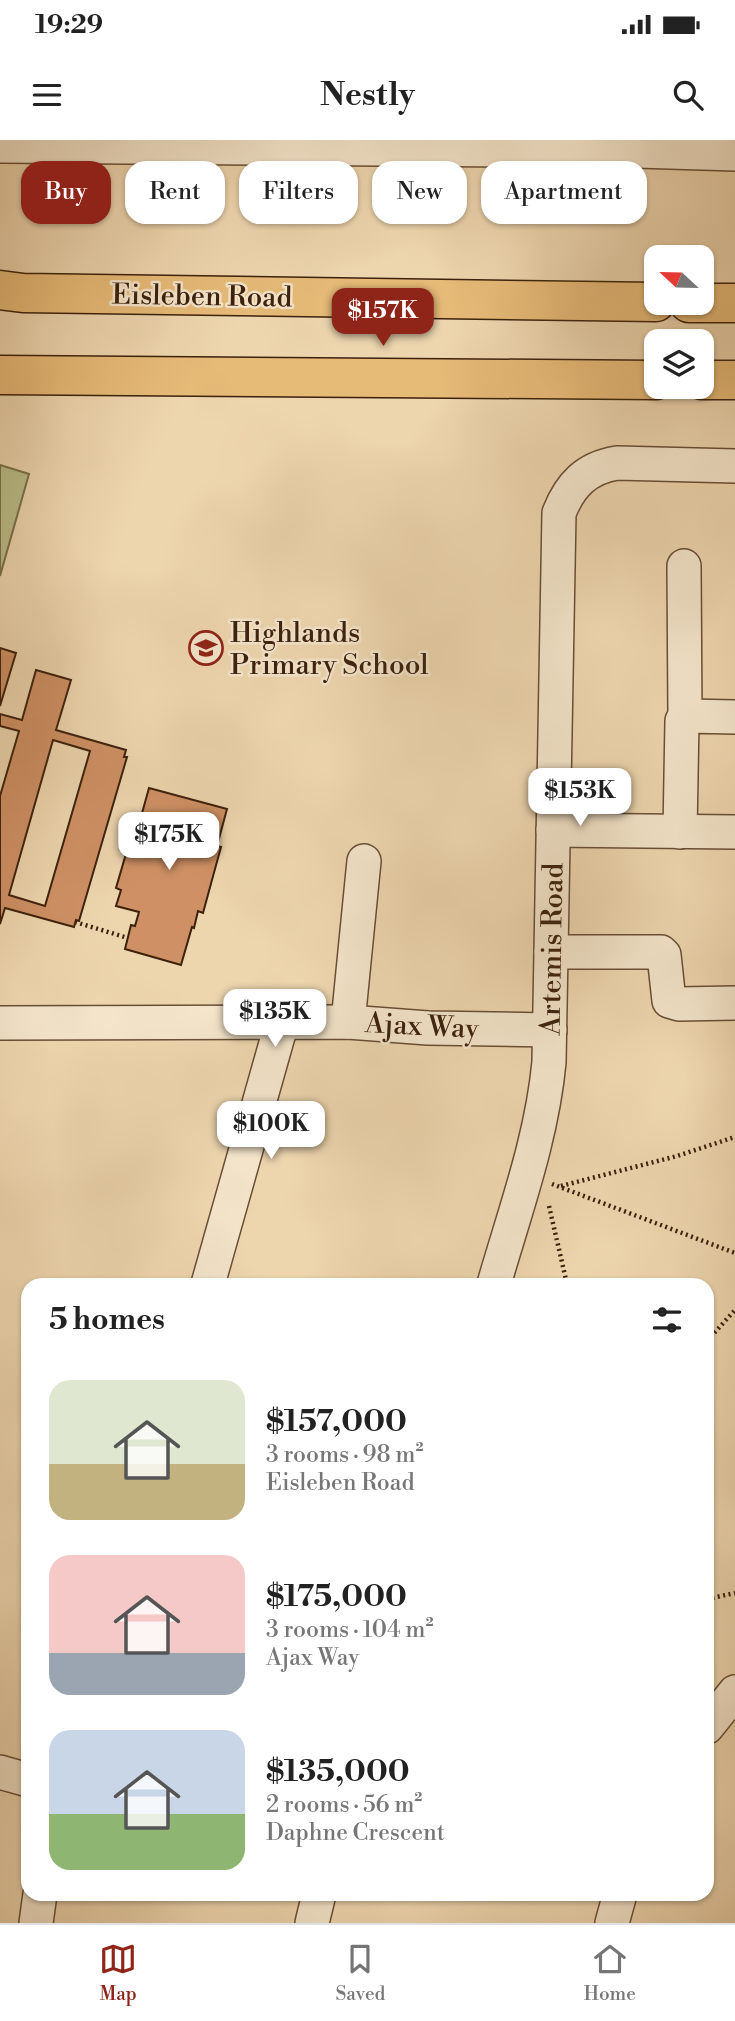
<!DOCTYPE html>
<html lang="en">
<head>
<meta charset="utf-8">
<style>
  :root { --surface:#fff; --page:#f6f6f6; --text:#222; --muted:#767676; --line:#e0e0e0; --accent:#8f2418 }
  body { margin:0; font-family:"Libre Bodoni",serif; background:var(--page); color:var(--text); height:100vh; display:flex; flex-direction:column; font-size:26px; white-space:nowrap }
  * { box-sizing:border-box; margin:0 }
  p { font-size:23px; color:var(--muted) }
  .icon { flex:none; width:38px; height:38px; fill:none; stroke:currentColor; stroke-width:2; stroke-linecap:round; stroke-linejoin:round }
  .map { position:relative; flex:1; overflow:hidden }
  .side { position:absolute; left:21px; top:1138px; width:693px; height:623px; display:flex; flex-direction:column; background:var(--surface); border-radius:21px; box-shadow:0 2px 5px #0004 }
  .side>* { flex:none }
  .top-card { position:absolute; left:21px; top:21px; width:693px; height:63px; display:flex; gap:14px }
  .needle { width:46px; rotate:292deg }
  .tools { position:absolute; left:644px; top:105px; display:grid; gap:14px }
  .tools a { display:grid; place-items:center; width:70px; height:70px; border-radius:14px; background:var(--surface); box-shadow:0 2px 5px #0004; font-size:35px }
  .price { position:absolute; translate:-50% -60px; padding:0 16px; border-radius:14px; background:#fff; color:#222; font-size:23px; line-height:46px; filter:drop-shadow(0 2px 4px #0008) }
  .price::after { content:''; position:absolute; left:50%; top:42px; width:21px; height:16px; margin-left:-10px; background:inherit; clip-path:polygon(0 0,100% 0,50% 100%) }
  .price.selected { background:var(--accent); color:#fff }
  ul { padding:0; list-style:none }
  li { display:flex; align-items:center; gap:21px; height:175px; padding:0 28px }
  li span { display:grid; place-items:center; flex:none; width:196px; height:140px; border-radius:21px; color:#555 }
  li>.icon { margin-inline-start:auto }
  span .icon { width:84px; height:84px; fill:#fffc; stroke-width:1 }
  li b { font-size:30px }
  h2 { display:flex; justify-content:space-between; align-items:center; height:84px; padding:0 28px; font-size:30px }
  .pill { padding:0 24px; border-radius:21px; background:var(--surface); box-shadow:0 2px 5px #0004; font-size:24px; line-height:63px }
  .pill.selected { background:var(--accent); color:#fff }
  .status { display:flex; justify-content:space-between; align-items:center; height:49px; padding:0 35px; background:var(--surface); direction:ltr }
  .status svg { height:19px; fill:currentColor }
  header { display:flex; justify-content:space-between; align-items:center; height:91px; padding:0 28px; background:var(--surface); font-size:32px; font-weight:700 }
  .menu { display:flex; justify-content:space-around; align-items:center; height:98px; border-top:2px solid var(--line); background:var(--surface); font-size:19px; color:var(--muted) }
  .menu a { display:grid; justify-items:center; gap:4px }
  .menu .selected { color:var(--accent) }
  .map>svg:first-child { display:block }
  .green { fill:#b9bd89; stroke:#7a6f4b; stroke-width:2 }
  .building { fill:#ce9064; stroke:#3c210d; stroke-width:2; fill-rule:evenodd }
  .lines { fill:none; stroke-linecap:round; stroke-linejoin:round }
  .minor-casing { stroke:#684e35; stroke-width:36 }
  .major-casing { stroke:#3c210d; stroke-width:41 }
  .path { stroke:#3c210d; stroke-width:4.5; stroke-dasharray:2 3.5; stroke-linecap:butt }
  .minor { stroke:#f3e4ca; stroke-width:33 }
  .major { stroke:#e6ba77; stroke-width:38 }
  .labels { text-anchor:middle; stroke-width:5; stroke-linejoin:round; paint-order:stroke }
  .street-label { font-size:28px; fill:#3c210d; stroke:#f3e4ca }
  .poi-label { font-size:28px; fill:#3c210d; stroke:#f3e4ca; text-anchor:start }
</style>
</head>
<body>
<div class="status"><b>19:29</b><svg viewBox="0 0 49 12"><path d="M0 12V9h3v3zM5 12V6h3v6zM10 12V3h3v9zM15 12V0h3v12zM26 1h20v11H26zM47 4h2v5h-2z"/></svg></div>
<header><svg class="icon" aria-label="menu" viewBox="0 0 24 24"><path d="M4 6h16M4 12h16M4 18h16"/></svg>Nestly<svg class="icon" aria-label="search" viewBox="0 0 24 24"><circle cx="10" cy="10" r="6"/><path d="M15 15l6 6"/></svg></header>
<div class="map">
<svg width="735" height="1783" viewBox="0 0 735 1783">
  <rect width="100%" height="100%" fill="#edd5ae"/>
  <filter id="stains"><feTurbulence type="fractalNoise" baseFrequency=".00286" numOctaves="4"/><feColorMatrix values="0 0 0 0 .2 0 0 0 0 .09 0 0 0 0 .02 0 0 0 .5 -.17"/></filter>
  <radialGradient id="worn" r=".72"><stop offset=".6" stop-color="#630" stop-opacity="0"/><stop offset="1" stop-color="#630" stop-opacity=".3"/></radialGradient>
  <polygon class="green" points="0,325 29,334 0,436"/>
  <g class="building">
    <polygon points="0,508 16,513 0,566"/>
    <path d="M36 530 71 540 56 590 126 610 124 617H127L79 781 76 780 74 787 5 768 0 784V656L19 591 0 586V574L22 580ZM53 600 90 611 45 766 9 755Z"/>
    <polygon points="149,648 227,669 217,706 221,707 203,773 198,771 194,788 192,787 181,825 125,809 131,785 135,786 139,772 116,766 121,750 116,748 135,683 139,684"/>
  </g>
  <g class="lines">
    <g class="minor-casing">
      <g id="minor">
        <polyline points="0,6 637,11 735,14"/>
        <polyline points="684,426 685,578"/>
        <polyline points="553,690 735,692"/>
        <polyline points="680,692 682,581 687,576 735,577"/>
        <polyline points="551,812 661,812 664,815 669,861 679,864 735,863"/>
        <polyline points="348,882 364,721"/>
        <polyline points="0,883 348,882 428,888 550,890"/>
        <polyline points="208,1144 282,882"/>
        <path d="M494 1144C515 1071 542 998 549 922L559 373C570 345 586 328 617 323L735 326"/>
        <polyline points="707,1587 735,1552"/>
        <polyline points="0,1632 28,1640"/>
        <polyline points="36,1783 40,1754"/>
        <polyline points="312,1783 319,1754"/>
        <polyline points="612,1783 620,1754"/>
      </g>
    </g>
    <g class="major-casing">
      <g id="major">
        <polyline points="0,150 23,153 656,162"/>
        <polyline points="689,163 735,163"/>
        <polyline points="0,235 656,240"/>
        <polyline points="702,240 735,240"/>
      </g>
    </g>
    <g class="path">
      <polyline points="75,782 128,798"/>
      <polyline points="552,1044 735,1113"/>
      <polyline points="561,1046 677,1016 735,997"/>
      <polyline points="549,1066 567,1144"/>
      <polyline points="707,1201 735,1170"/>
      <polyline points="707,1459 735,1453"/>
    </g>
    <use href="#minor" class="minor"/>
    <use href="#major" class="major"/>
  </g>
  <defs>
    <g id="school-ring" transform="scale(1.75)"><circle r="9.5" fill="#f3e4ca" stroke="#8f2418" stroke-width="1.5"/><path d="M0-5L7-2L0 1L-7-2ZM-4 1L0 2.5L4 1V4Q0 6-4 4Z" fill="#8f2418"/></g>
  </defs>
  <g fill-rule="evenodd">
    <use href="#school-ring" x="206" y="508"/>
  </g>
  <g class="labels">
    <g class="street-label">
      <text transform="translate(202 155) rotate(1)" y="10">Eisleben Road</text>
      <text transform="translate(551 809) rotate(-89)" y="10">Artemis Road</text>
      <text transform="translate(422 885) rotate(3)" y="10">Ajax Way</text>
    </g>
    <g class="poi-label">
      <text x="230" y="502">Highlands<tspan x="230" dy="32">Primary School</tspan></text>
    </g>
  </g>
  <rect width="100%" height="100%" filter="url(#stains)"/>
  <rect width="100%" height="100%" fill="url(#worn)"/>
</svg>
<div class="tools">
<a><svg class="needle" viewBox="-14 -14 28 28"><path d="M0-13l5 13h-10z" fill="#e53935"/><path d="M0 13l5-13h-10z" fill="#767676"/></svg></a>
<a><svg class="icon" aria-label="layers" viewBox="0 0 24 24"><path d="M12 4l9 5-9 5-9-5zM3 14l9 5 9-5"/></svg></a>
</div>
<b class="price selected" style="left:383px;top:208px">$157K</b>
<b class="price" style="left:580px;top:688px">$153K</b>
<b class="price" style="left:169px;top:732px">$175K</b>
<b class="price" style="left:275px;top:909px">$135K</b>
<b class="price" style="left:271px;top:1021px">$100K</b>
<div class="top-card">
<a class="pill selected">Buy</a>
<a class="pill">Rent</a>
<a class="pill">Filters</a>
<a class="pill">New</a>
<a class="pill">Apartment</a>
</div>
<section class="side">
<h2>5 homes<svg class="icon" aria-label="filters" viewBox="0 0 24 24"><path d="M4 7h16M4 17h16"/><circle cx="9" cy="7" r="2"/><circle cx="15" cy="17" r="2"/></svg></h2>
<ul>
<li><span style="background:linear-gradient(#dfe7d0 60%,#c2b280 0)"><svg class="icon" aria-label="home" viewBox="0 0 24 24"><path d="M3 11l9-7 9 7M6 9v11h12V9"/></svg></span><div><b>$157,000</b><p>3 rooms · 98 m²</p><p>Eisleben Road</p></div></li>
<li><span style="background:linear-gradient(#f6c9c9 70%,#9aa5b1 0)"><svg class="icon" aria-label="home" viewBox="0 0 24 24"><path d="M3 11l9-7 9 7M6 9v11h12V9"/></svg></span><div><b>$175,000</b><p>3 rooms · 104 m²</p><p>Ajax Way</p></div></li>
<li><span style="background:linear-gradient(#c9d6e8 60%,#8fb573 0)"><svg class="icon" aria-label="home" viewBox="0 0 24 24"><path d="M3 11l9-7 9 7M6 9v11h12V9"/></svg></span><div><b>$135,000</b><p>2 rooms · 56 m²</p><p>Daphne Crescent</p></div></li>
</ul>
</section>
</div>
<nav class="menu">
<a class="selected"><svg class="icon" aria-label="map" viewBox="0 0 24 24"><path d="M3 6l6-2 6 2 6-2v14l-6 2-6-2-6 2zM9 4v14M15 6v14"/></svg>Map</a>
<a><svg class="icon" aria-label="saved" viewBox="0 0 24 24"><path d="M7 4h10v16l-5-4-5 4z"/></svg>Saved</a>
<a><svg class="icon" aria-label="home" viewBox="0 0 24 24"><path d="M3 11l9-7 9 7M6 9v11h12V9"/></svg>Home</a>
</nav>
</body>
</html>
